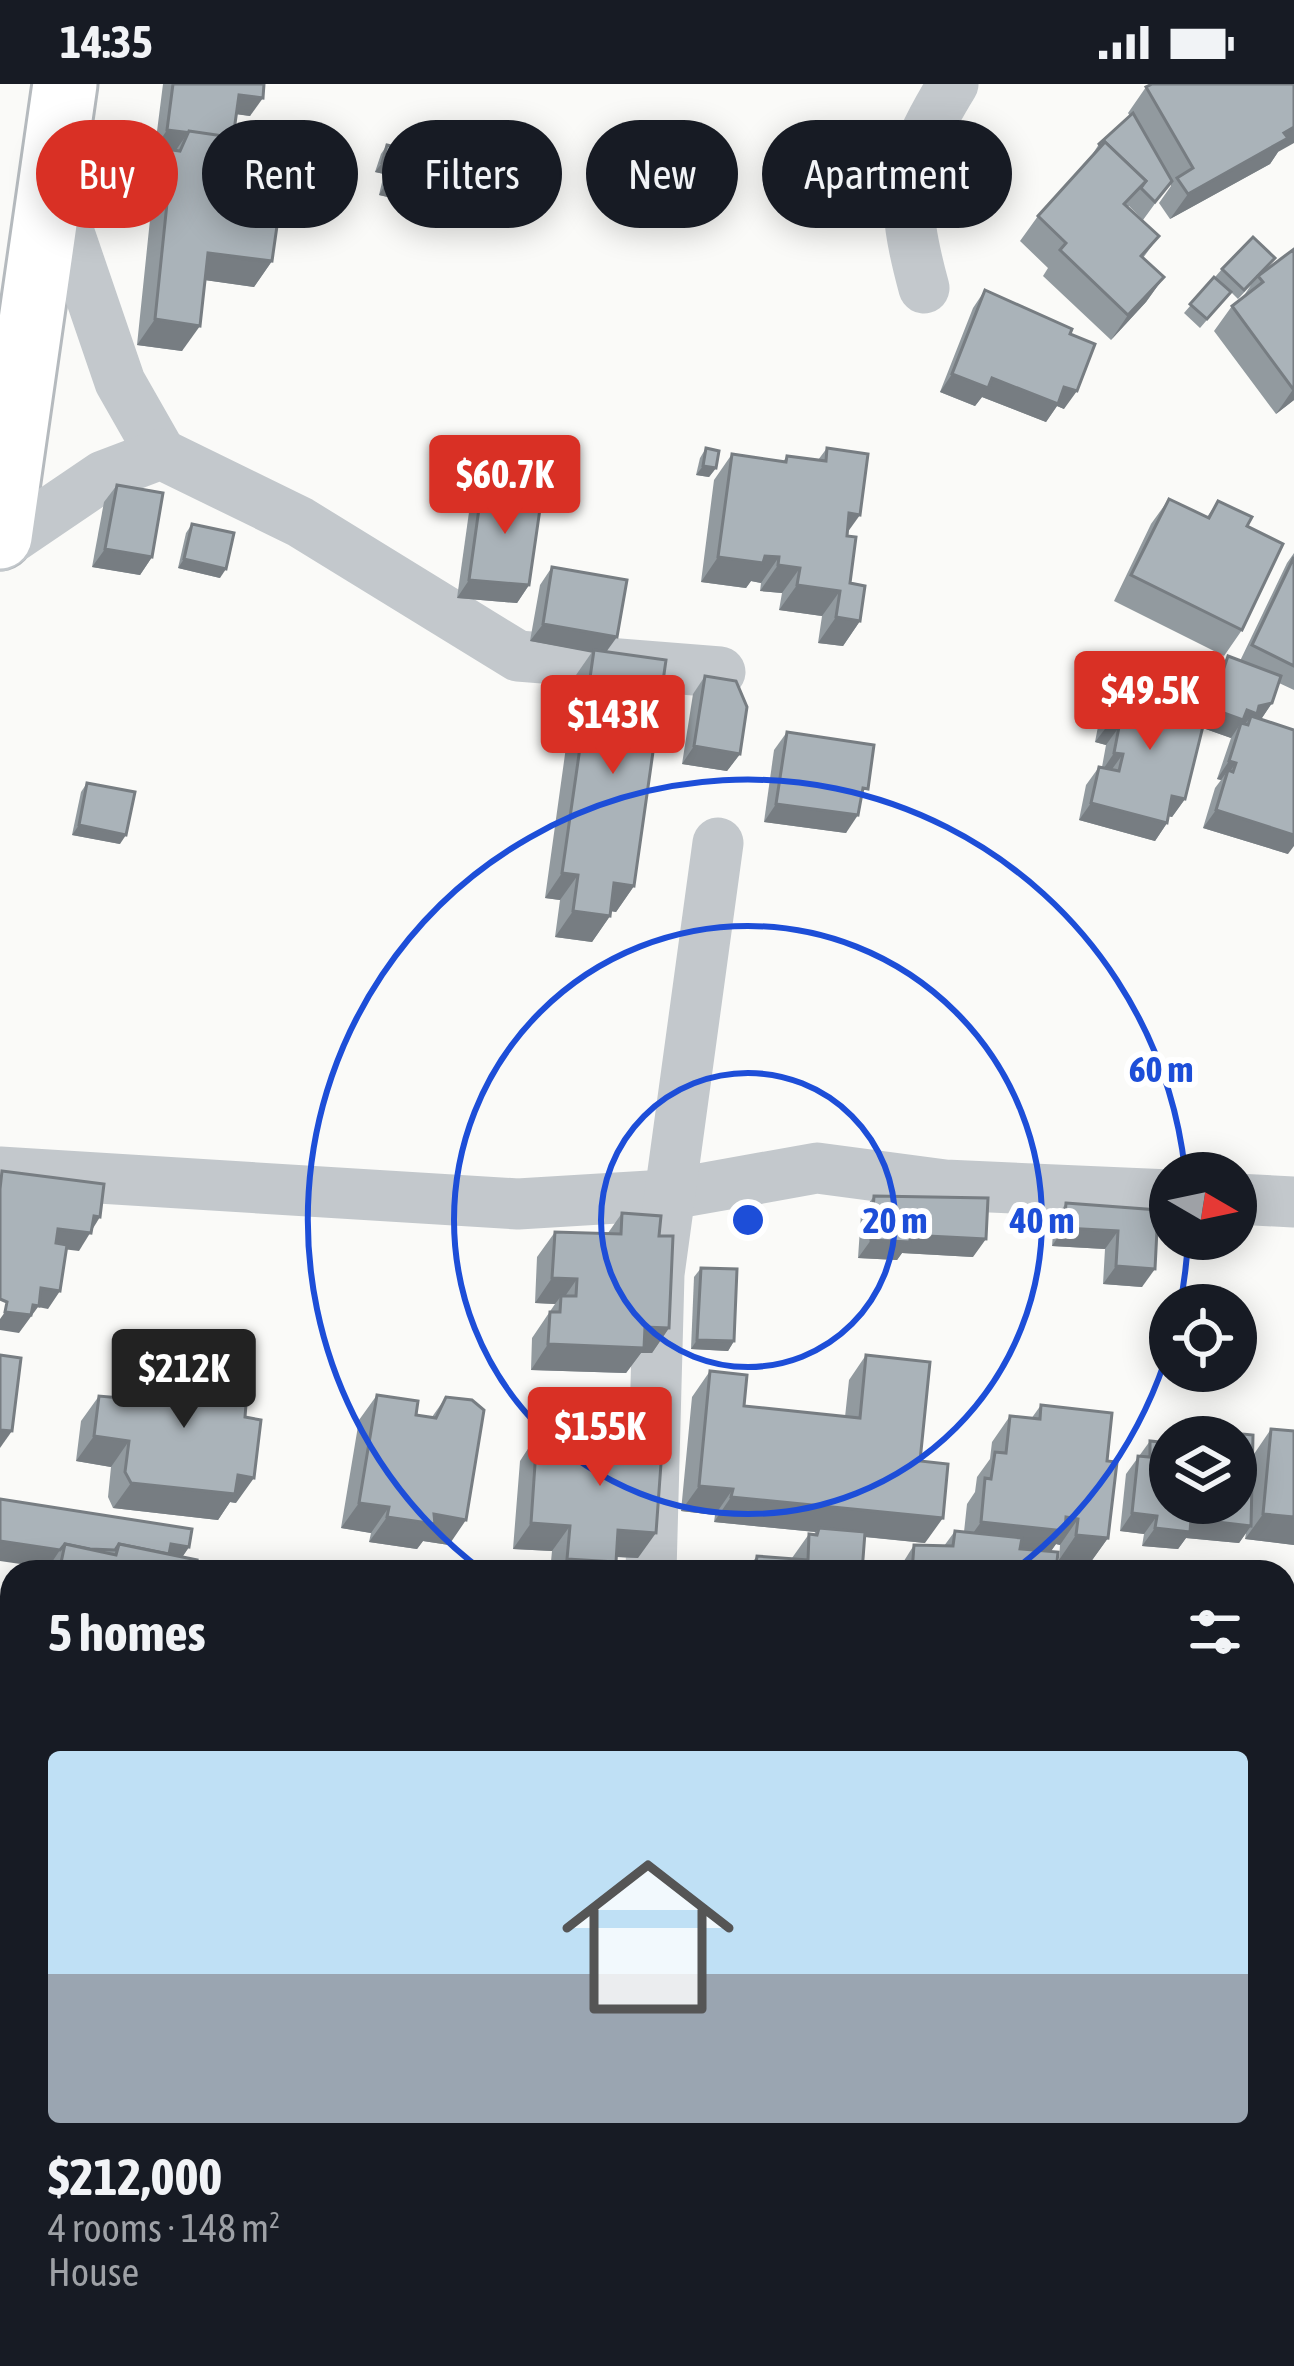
<!DOCTYPE html>
<html lang="en">
<head>
<meta charset="utf-8">
<style>
  :root { --surface:#171b24; --page:#20242c; --text:#f1f3f6; --muted:#9ea1a6; --line:#363941; --accent:#d93025 }
  body { margin:0; font-family:"Asap Condensed",sans-serif; background:var(--page); color:var(--text); height:100vh; display:flex; flex-direction:column; font-size:45px; white-space:nowrap }
  * { box-sizing:border-box; margin:0 }
  p { font-size:39px; color:var(--muted) }
  .icon { flex:none; width:66px; height:66px; fill:none; stroke:currentColor; stroke-width:2; stroke-linecap:round; stroke-linejoin:round }
  .map { position:relative; flex:1; overflow:hidden }
  .side { position:absolute; left:0px; top:1476px; width:1296px; height:807px; display:flex; flex-direction:column; background:var(--surface); border-radius:36px 36px 0 0; box-shadow:0 6px 30px #0003 }
  .side>* { flex:none }
  .banner { position:absolute; left:36px; top:36px; width:1224px; height:108px; display:flex; gap:24px }
  .needle { width:78px; rotate:99deg }
  .buttons { position:absolute; left:1149px; top:1068px; display:grid; gap:24px }
  .buttons a { display:grid; place-items:center; width:108px; height:108px; border-radius:50%; background:var(--surface); box-shadow:0 6px 30px #0003; font-size:60px }
  .price { position:absolute; translate:-50% -102px; padding:0 27px; border-radius:12px; background:var(--accent); color:#fff; font-size:39px; line-height:78px; filter:drop-shadow(0 3px 6px #0008) }
  .price::after { content:''; position:absolute; left:50%; top:72px; width:36px; height:27px; margin-left:-18px; background:inherit; clip-path:polygon(0 0,100% 0,50% 100%) }
  .price.selected { background:#222; color:#fff }
  ul { padding:0; list-style:none }
  li { display:grid; align-content:center; gap:24px; height:636px; padding:0 48px }
  li+li { border-top:3px solid var(--line) }
  li span { display:grid; place-items:center; height:372px; border-radius:12px; color:#555 }
  li>.icon { margin-inline-start:auto }
  span .icon { width:216px; height:216px; fill:#fffc; stroke-width:1 }
  li b { font-size:51px }
  h2 { display:flex; justify-content:space-between; align-items:center; height:144px; padding:0 48px; font-size:51px }
  .chip { padding:0 42px; border-radius:54px; background:var(--surface); box-shadow:0 6px 30px #0003; font-size:42px; line-height:108px }
  .chip.selected { background:var(--accent); color:#fff }
  .status { display:flex; justify-content:space-between; align-items:center; height:84px; padding:0 60px; background:var(--surface); direction:ltr }
  .status svg { height:33px; fill:currentColor }
  .map>svg:first-child { display:block }
  .lines { fill:none; stroke-linecap:round; stroke-linejoin:round }
  .major-casing { stroke:#b5babe; stroke-width:69 }
  .minor { stroke:#c3c8cc; stroke-width:51 }
  .major { stroke:#fff; stroke-width:63 }
  .wall { fill:#929a9f }
  .shaded-wall { fill:#777d82 }
  .building { fill:#aab3b9; stroke:#777d82; stroke-width:3 }
  .ring { fill:none; stroke:#1d4ed8; stroke-width:6 }
  .centre { fill:#1d4ed8; stroke:#fff; stroke-width:6 }
  .ring-label { font-size:36px; text-anchor:middle; font-weight:bold; fill:#1d4ed8; stroke:#fff; stroke-width:12; stroke-linejoin:round; paint-order:stroke }
</style>
</head>
<body>
<div class="status"><b>14:35</b><svg viewBox="0 0 49 12"><path d="M0 12V9h3v3zM5 12V6h3v6zM10 12V3h3v9zM15 12V0h3v12zM26 1h20v11H26zM47 4h2v5h-2z"/></svg></div>
<div class="map">
<svg width="1294" height="2282" viewBox="0 0 1294 2282">
  <rect width="100%" height="100%" fill="#fafaf8"/>
  <g class="lines">
    <g class="major-casing">
      <polyline id="major" points="0,453 65,0"/>
    </g>
    <g class="minor">
      <polyline points="52,99 120,298 161,370"/>
      <path d="M924 204C899 112 903 82 953 0"/>
      <polyline points="0,462 103,392 161,370 300,438 518,572 720,588"/>
      <polyline points="0,1088 518,1120 666,1111 817,1084 945,1101 1170,1111"/>
      <polyline points="1236,1115 1294,1118"/>
      <polyline points="651,1488 659,1190 718,759"/>
      <polyline points="199,2271 199,2282"/>
      <polyline points="622,2282 622,2271"/>
    </g>
    <use href="#major" class="major"/>
  </g>
  <g class="wall">
    <polygon points="163,0 264,0 250,32 237,30 233,53 293,114 281,113 272,177 254,203 205,196 182,267 137,261 151,126 129,122 134,88 151,63 155,63"/>
    <polygon points="1146,3 1278,68 1270,80 1170,135 1159,119 1171,102 1170,99 1143,136 1129,122 1128,123 1159,152 1143,174 1164,193 1146,218 1111,256 1043,192 1048,184 1020,157 1038,132 1087,79 1099,60 1130,32 1128,29"/>
    <polygon points="387,61 413,67 392,114 379,111 384,90 375,88 381,70"/>
    <polygon points="1294,165 1294,316 1276,330 1214,247 1232,222 1243,213 1251,201 1238,215 1231,208 1200,244 1184,229 1222,185 1266,186"/>
    <polygon points="985,206 1070,250 1064,325 1057,322 1046,338 982,313 975,322 940,308 973,224"/>
    <polygon points="706,364 716,384 709,393 696,391 700,374"/>
    <polygon points="827,364 847,449 850,499 860,537 843,562 818,559 822,532 779,526 782,509 760,507 761,499 751,497 746,504 701,498 714,396 732,370 783,378 787,372 818,376"/>
    <polygon points="117,401 152,473 140,491 92,483 104,418"/>
    <polygon points="482,403 529,501 517,519 457,514 470,421"/>
    <polygon points="1169,415 1207,433 1218,417 1247,442 1242,546 1224,572 1114,517 1151,440"/>
    <polygon points="192,440 220,494 178,484 186,449"/>
    <polygon points="1294,469 1294,606 1279,599 1272,619 1261,635 1288,770 1203,744 1215,704 1221,696 1217,695 1231,654 1203,644 1185,715 1172,733 1168,732 1167,739 1155,757 1079,736 1086,701 1099,683 1102,683 1106,661 1095,658 1102,622 1114,604 1203,625 1215,590 1228,572 1240,577 1287,479"/>
    <polygon points="552,483 607,567 634,802 616,828 610,827 610,832 592,858 555,853 560,816 545,814 576,591 592,568 530,557 540,501"/>
    <polygon points="705,592 740,670 727,687 682,680 693,610"/>
    <polygon points="787,648 861,715 846,749 764,738 774,666"/>
    <polygon points="87,699 120,760 72,751 81,708"/>
    <polygon points="874,1112 973,1173 902,1169 897,1176 858,1174 861,1130"/>
    <polygon points="1066,1119 1158,1126 1142,1203 1103,1200 1105,1165 1052,1162 1054,1137"/>
    <polygon points="622,1129 659,1152 669,1244 652,1269 641,1269 626,1289 531,1286 532,1254 555,1220 535,1219 537,1173 555,1148 608,1149"/>
    <polygon points="701,1184 734,1257 728,1267 691,1265 694,1193"/>
    <polygon points="866,1271 920,1377 925,1459 864,1453 862,1488 745,1488 757,1472 792,1474 809,1450 814,1451 815,1448 714,1438 715,1431 681,1427 692,1313 710,1287 744,1322 845,1333 849,1296"/>
    <polygon points="135,1294 236,1419 230,1418 218,1436 113,1424 108,1413 111,1383 76,1377 81,1337 99,1312 122,1314"/>
    <polygon points="377,1311 416,1331 432,1333 446,1313 449,1461 423,1457 417,1465 369,1458 371,1449 341,1444 359,1336"/>
    <polygon points="1041,1321 1107,1377 1108,1454 1090,1479 1059,1476 1060,1461 1056,1460 1050,1468 1056,1488 897,1488 914,1461 944,1462 955,1447 964,1448 967,1420 975,1408 977,1393 990,1375 992,1358 1010,1332 1031,1335"/>
    <polygon points="619,1335 638,1474 616,1473 616,1478 609,1488 550,1488 552,1467 513,1465 520,1377 537,1351 600,1377 601,1360"/>
    <polygon points="1183,1344 1253,1351 1253,1382 1254,1370 1271,1345 1294,1347 1294,1461 1245,1455 1246,1449 1239,1459 1186,1454 1178,1465 1142,1462 1144,1450 1120,1447 1126,1390 1150,1357 1170,1359 1170,1419 1236,1419 1236,1353 1176,1353"/>
    <polygon points="0,1415 189,1463 182,1473 194,1488 46,1488 48,1484"/>
    <polygon points="12,1609 12,1756 5,1754 4,1765 4,1959 0,1959 0,1738 4,1722 0,1722 0,1705 9,1660 0,1658 0,1636 3,1622"/>
    <polygon points="1290,2172 1294,2282 1253,2282 1256,2271 1284,2271 1284,2180"/>
    <polygon points="70,2271 183,2271 178,2282 69,2282"/>
    <polygon points="322,2271 518,2271 517,2282 374,2282 322,2279"/>
    <polygon points="848,2271 946,2271 939,2282 848,2282"/>
    <polygon points="975,2271 1072,2271 1071,2282 970,2282 975,2276"/>
    <polygon points="1108,2271 1205,2271 1204,2282 1106,2282"/>
  </g>
  <g class="shaded-wall">
    <polygon points="239,11 263,14 250,32 227,29"/>
    <polygon points="1294,43 1294,59 1278,68 1270,80 1170,135 1188,110"/>
    <polygon points="167,46 188,49 176,66 155,64"/>
    <polygon points="382,79 390,81 384,90 375,88"/>
    <polygon points="285,86 311,89 293,114 267,111"/>
    <polygon points="147,97 169,100 151,126 129,122"/>
    <polygon points="385,101 398,105 392,114 379,111"/>
    <polygon points="208,169 272,177 254,203 190,194"/>
    <polygon points="1164,193 1146,218 1111,256 1128,231"/>
    <polygon points="155,235 200,242 182,267 137,261"/>
    <polygon points="952,290 1064,303 1077,307 1064,325 1057,322 1046,338 982,313 975,322 940,308"/>
    <polygon points="1294,304 1294,316 1276,330"/>
    <polygon points="703,382 716,384 709,393 696,391"/>
    <polygon points="849,429 860,431 842,456"/>
    <polygon points="105,465 152,473 140,491 92,483"/>
    <polygon points="765,472 779,473 761,499 751,497 746,504 701,498 718,473"/>
    <polygon points="184,475 226,485 220,494 178,484"/>
    <polygon points="778,481 800,484 782,509 760,507"/>
    <polygon points="469,496 529,501 517,519 457,514"/>
    <polygon points="797,501 840,507 822,532 779,526"/>
    <polygon points="836,533 860,537 843,562 818,559"/>
    <polygon points="543,540 617,553 604,571 530,557"/>
    <polygon points="1272,619 1260,637 1248,641 1251,632 1241,646 1241,639 1231,654 1197,642 1210,624 1247,626"/>
    <polygon points="1108,641 1119,643 1106,661 1095,658"/>
    <polygon points="694,662 740,670 727,687 682,680"/>
    <polygon points="1114,669 1123,670 1110,688 1102,687"/>
    <polygon points="1229,677 1236,679 1226,693 1228,686 1221,696 1217,695"/>
    <polygon points="1172,712 1185,715 1172,733 1160,730"/>
    <polygon points="1091,719 1167,739 1155,757 1079,736"/>
    <polygon points="776,720 858,731 846,749 764,738"/>
    <polygon points="1216,726 1294,751 1294,762 1288,770 1203,744"/>
    <polygon points="79,741 126,751 120,760 72,751"/>
    <polygon points="562,789 578,791 560,816 545,814"/>
    <polygon points="614,799 634,802 616,828 596,824"/>
    <polygon points="573,827 610,832 592,858 555,853"/>
    <polygon points="94,1132 100,1133 79,1167 46,1163 58,1145"/>
    <polygon points="1064,1144 1118,1147 1105,1165 1052,1162"/>
    <polygon points="910,1151 986,1155 973,1173 902,1169 897,1176 858,1174 871,1156"/>
    <polygon points="1116,1182 1155,1185 1142,1203 1103,1200"/>
    <polygon points="552,1194 577,1195 561,1218 561,1212 555,1220 535,1219"/>
    <polygon points="41,1204 60,1207 48,1225 38,1223 19,1249 0,1246 0,1235 5,1228"/>
    <polygon points="645,1243 669,1244 652,1269 641,1269 626,1289 531,1286 548,1260"/>
    <polygon points="697,1256 734,1257 728,1267 691,1265"/>
    <polygon points="0,1346 12,1347 0,1364"/>
    <polygon points="94,1352 129,1357 111,1383 76,1377"/>
    <polygon points="238,1391 254,1394 236,1419 230,1418 218,1436 113,1424 131,1399"/>
    <polygon points="699,1402 733,1405 715,1431 681,1427"/>
    <polygon points="731,1413 943,1434 925,1459 818,1448 819,1444 816,1448 714,1438"/>
    <polygon points="359,1419 389,1423 371,1449 341,1444"/>
    <polygon points="1132,1429 1157,1432 1144,1450 1120,1447"/>
    <polygon points="434,1430 466,1436 449,1461 423,1457 417,1465 369,1458 387,1433"/>
    <polygon points="1263,1430 1294,1433 1294,1461 1245,1455"/>
    <polygon points="1066,1433 1078,1435 1060,1461 1056,1460 1047,1473 963,1463 981,1438"/>
    <polygon points="1191,1435 1251,1442 1239,1459 1186,1454 1178,1465 1142,1462 1155,1444"/>
    <polygon points="531,1439 570,1442 552,1467 513,1465"/>
    <polygon points="618,1446 656,1449 638,1474 601,1472"/>
    <polygon points="1076,1451 1108,1454 1090,1479 1059,1476"/>
    <polygon points="0,1457 60,1466 48,1484 0,1477"/>
    <polygon points="171,1460 189,1463 177,1481 165,1479"/>
    <polygon points="567,1475 616,1478 609,1488 558,1488"/>
    <polygon points="8,1640 12,1640 12,1657 9,1660 0,1658 0,1650"/>
    <polygon points="9,1703 12,1704 12,1724 9,1715 4,1722 0,1722 0,1716"/>
    <polygon points="4,1744 12,1745 12,1756 0,1754"/>
    <polygon points="0,1850 12,1850 0,1868"/>
    <polygon points="0,1934 12,1934 12,1948 4,1959 0,1959"/>
    <polygon points="1284,1968 1294,1970 1294,1998 1284,1997"/>
    <polygon points="1284,2090 1294,2091 1294,2110 1284,2109"/>
    <polygon points="327,2271 411,2271 403,2282 322,2279"/>
    <polygon points="860,2271 946,2271 938,2282 865,2275 860,2282 852,2282"/>
    <polygon points="172,2274 183,2275 178,2282 166,2282"/>
    <polygon points="411,2276 504,2282 407,2282"/>
  </g>
  <g class="building">
    <polygon points="173,0 264,0 263,14 239,11 233,54 167,46"/>
    <polygon points="1152,0 1294,0 1294,43 1284,49 1288,54 1188,110 1177,94 1193,84 1146,3"/>
    <polygon points="1133,29 1172,97 1155,118 1141,104 1146,97 1105,58 1101,63 1099,60"/>
    <polygon points="189,47 314,65 311,89 285,86 272,177 208,169 200,242 155,235 169,100 147,97 151,63 180,67"/>
    <polygon points="1105,58 1146,97 1124,120 1159,152 1141,172 1164,193 1128,231 1060,166 1066,159 1038,132"/>
    <polygon points="387,61 413,67 398,105 385,101 390,81 382,79"/>
    <polygon points="1253,153 1275,174 1244,206 1222,185"/>
    <polygon points="1294,165 1294,304 1293,305 1232,222 1263,198 1258,192"/>
    <polygon points="1214,193 1231,208 1207,235 1190,220"/>
    <polygon points="985,206 1072,245 1070,250 1095,260 1077,307 1064,303 1058,320 992,294 988,304 952,290"/>
    <polygon points="706,364 719,367 716,384 703,382"/>
    <polygon points="827,364 868,370 860,431 849,429 847,452 856,453 850,499 865,502 860,537 836,533 840,507 797,501 800,484 778,481 779,473 765,472 763,479 718,473 732,370 786,378 787,372 826,377"/>
    <polygon points="117,401 163,409 152,473 105,465"/>
    <polygon points="482,403 542,411 529,501 469,496"/>
    <polygon points="1169,415 1209,434 1218,417 1252,433 1247,442 1283,460 1242,546 1131,491"/>
    <polygon points="192,440 234,449 226,485 184,475"/>
    <polygon points="1294,473 1294,582 1252,561"/>
    <polygon points="552,483 627,496 617,553 543,540"/>
    <polygon points="594,566 666,576 634,802 614,799 610,832 573,827 578,791 562,789"/>
    <polygon points="1228,572 1281,592 1272,619 1259,622 1257,630 1247,626 1243,636 1210,624"/>
    <polygon points="705,592 736,597 747,623 740,670 694,662"/>
    <polygon points="1114,604 1175,609 1173,619 1207,626 1185,715 1172,712 1167,739 1091,719 1099,683 1119,687 1123,670 1114,669 1119,643 1108,641"/>
    <polygon points="1251,632 1294,646 1294,751 1216,726 1228,686 1233,688 1236,679 1229,677 1241,639 1248,641"/>
    <polygon points="787,648 874,661 868,705 863,704 858,731 776,720"/>
    <polygon points="87,699 135,708 126,751 79,741"/>
    <polygon points="2,1087 104,1100 100,1133 94,1132 91,1149 58,1145 56,1159 67,1161 60,1207 41,1204 39,1222 33,1221 31,1231 5,1228 7,1218 0,1215 0,1105"/>
    <polygon points="874,1112 988,1114 986,1155 910,1151 910,1158 871,1156"/>
    <polygon points="1066,1119 1158,1126 1155,1185 1116,1182 1118,1147 1064,1144"/>
    <polygon points="622,1129 661,1132 659,1152 673,1152 669,1244 645,1243 644,1264 548,1260 550,1228 560,1228 561,1212 576,1212 577,1195 552,1194 555,1148 621,1150"/>
    <polygon points="701,1184 737,1185 734,1257 697,1256"/>
    <polygon points="0,1271 21,1274 12,1347 0,1346"/>
    <polygon points="866,1271 930,1278 920,1377 948,1380 943,1434 731,1413 733,1405 699,1402 710,1287 747,1291 744,1322 860,1334"/>
    <polygon points="150,1285 248,1296 245,1333 261,1336 254,1394 238,1391 235,1410 131,1399 125,1388 129,1357 94,1352 99,1312 133,1315 135,1294"/>
    <polygon points="377,1311 418,1317 416,1331 436,1334 446,1313 472,1316 484,1326 466,1436 434,1430 435,1440 387,1433 389,1423 359,1419"/>
    <polygon points="1041,1321 1112,1329 1107,1377 1117,1378 1108,1454 1076,1451 1078,1435 1066,1433 1065,1447 981,1438 985,1394 991,1395 995,1368 1006,1369 1010,1332 1040,1335"/>
    <polygon points="619,1335 664,1338 656,1449 618,1446 616,1478 567,1475 570,1442 531,1439 537,1351 571,1353 570,1366 597,1367 596,1377 615,1378"/>
    <polygon points="1183,1344 1253,1351 1251,1442 1191,1435 1190,1448 1155,1444 1157,1432 1132,1429 1138,1372 1150,1373 1150,1357 1170,1359 1170,1419 1236,1419 1236,1353 1182,1353"/>
    <polygon points="1271,1345 1294,1347 1294,1433 1263,1430"/>
    <polygon points="0,1415 192,1445 189,1463 171,1460 169,1470 119,1460 115,1466 90,1465 65,1460 60,1466 0,1457"/>
    <polygon points="819,1444 865,1448 862,1488 755,1488 757,1472 808,1476 809,1450 817,1451"/>
    <polygon points="955,1447 1022,1454 1020,1465 1058,1468 1056,1488 912,1488 914,1461 953,1462"/>
    <polygon points="65,1460 116,1471 119,1460 197,1476 194,1488 59,1488"/>
    <polygon points="12,1620 12,1640 8,1640"/>
    <polygon points="9,1715 12,1716 12,1745 4,1744"/>
    <polygon points="0,1739 7,1746 4,1765 0,1765"/>
    <polygon points="1284,1748 1294,1749 1294,1831 1284,1829"/>
    <polygon points="0,1765 10,1765 12,1850 0,1850"/>
    <polygon points="1284,1832 1294,1834 1294,1970 1284,1968"/>
    <rect x="0" y="1864" width="12" height="70"/>
    <polygon points="1284,2013 1294,2013 1294,2091 1284,2090"/>
    <polygon points="1290,2172 1294,2173 1294,2282 1278,2282 1262,2278 1264,2271 1284,2271 1284,2195"/>
    <polygon points="85,2271 183,2271 183,2275 172,2274 171,2282 84,2282"/>
    <polygon points="412,2271 518,2271 517,2282 411,2276"/>
    <polygon points="986,2271 1072,2271 1071,2282 973,2282 974,2276 986,2277"/>
    <polygon points="1117,2271 1205,2271 1204,2282 1116,2282"/>
    <rect x="865" y="2275" width="74" height="7"/>
  </g>
  <g class="ring">
    <circle cx="748" cy="1136" r="147"/>
    <circle cx="748" cy="1136" r="294"/>
    <path d="M1188 1155A440 440 0 0 1 1180 1220M1170 1261A440 440 0 0 1 1013 1487M483 1487A440 440 0 1 1 1185 1086"/>
  </g>
  <circle cx="748" cy="1136" r="18" class="centre"/>
  <g class="ring-label">
    <text x="1161" y="998">60 m</text>
    <text x="895" y="1149">20 m</text>
    <text x="1042" y="1149">40 m</text>
  </g>
</svg>
<div class="buttons">
<a><svg class="needle" viewBox="-14 -14 28 28"><path d="M0-13l5 13h-10z" fill="#e53935"/><path d="M0 13l5-13h-10z" fill="#9ea1a6"/></svg></a>
<a><svg class="icon" aria-label="locate" viewBox="0 0 24 24"><circle cx="12" cy="12" r="6"/><path d="M12 2v4M12 18v4M2 12h4M18 12h4"/></svg></a>
<a><svg class="icon" aria-label="layers" viewBox="0 0 24 24"><path d="M12 4l9 5-9 5-9-5zM3 14l9 5 9-5"/></svg></a>
</div>
<b class="price" style="left:505px;top:453px">$60.7K</b>
<b class="price" style="left:1150px;top:669px">$49.5K</b>
<b class="price" style="left:613px;top:693px">$143K</b>
<b class="price selected" style="left:184px;top:1347px">$212K</b>
<b class="price" style="left:600px;top:1405px">$155K</b>
<div class="banner">
<a class="chip selected">Buy</a>
<a class="chip">Rent</a>
<a class="chip">Filters</a>
<a class="chip">New</a>
<a class="chip">Apartment</a>
</div>
<section class="side">
<h2>5 homes<svg class="icon" aria-label="filters" viewBox="0 0 24 24"><path d="M4 7h16M4 17h16"/><circle cx="9" cy="7" r="2"/><circle cx="15" cy="17" r="2"/></svg></h2>
<ul>
<li><span style="background:linear-gradient(#bfe0f5 60%,#9aa5b1 0)"><svg class="icon" aria-label="home" viewBox="0 0 24 24"><path d="M3 11l9-7 9 7M6 9v11h12V9"/></svg></span><div><b>$212,000</b><p>4 rooms · 148 m²</p><p>House</p></div></li>
</ul>
</section>
</div>
</body>
</html>
